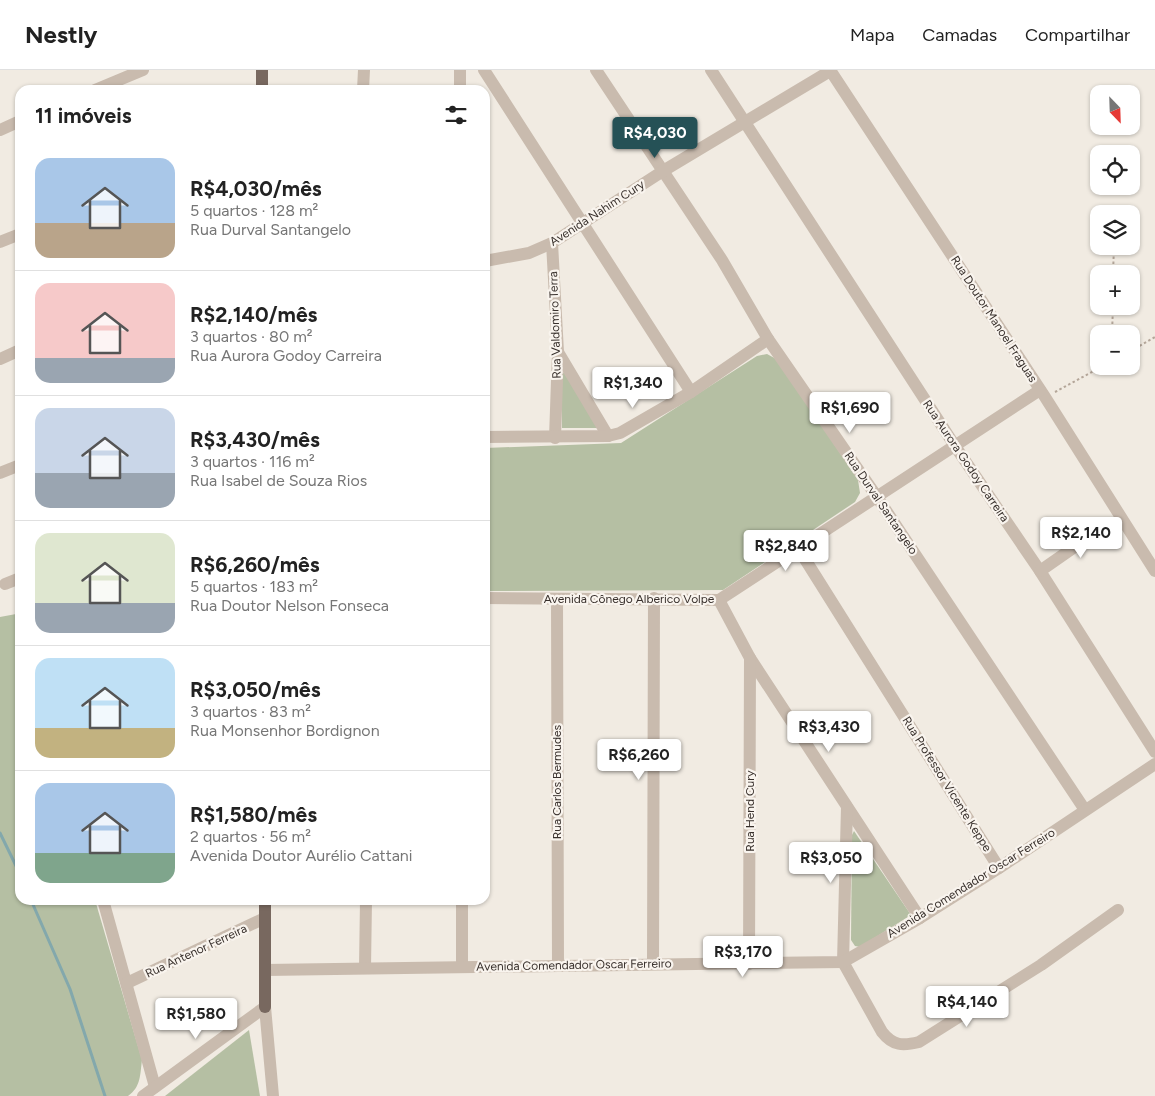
<!DOCTYPE html>
<html lang="pt">
<head>
<meta charset="utf-8">
<style>
  :root { --surface:#fff; --page:#f2f2f2; --text:#222; --muted:#767676; --line:#e0e0e0; --accent:#255156 }
  body { margin:0; font-family:Figtree,sans-serif; background:var(--page); color:var(--text); height:100vh; display:flex; flex-direction:column; font-size:19px; white-space:nowrap }
  * { box-sizing:border-box; margin:0 }
  p { font-size:16px; color:var(--muted) }
  .icon { flex:none; width:28px; height:28px; fill:none; stroke:currentColor; stroke-width:2; stroke-linecap:round; stroke-linejoin:round }
  .map { position:relative; flex:1; overflow:hidden }
  .panel { position:absolute; left:15px; top:15px; width:475px; height:820px; display:flex; flex-direction:column; background:var(--surface); border-radius:15px; box-shadow:0 1px 4px #0004 }
  .panel>* { flex:none }
  .needle { width:32px; rotate:157deg }
  .tools { position:absolute; left:1090px; top:15px; display:grid; gap:10px }
  .tools a { display:grid; place-items:center; width:50px; height:50px; border-radius:10px; background:var(--surface); box-shadow:0 1px 4px #0004; font-size:25px }
  .price { position:absolute; translate:-50% -42px; padding:0 11px; border-radius:5px; background:#fff; color:#222; font-size:16px; line-height:32px; filter:drop-shadow(0 1px 2px #0008) }
  .price::after { content:''; position:absolute; left:50%; top:30px; width:15px; height:11px; margin-left:-8px; background:inherit; clip-path:polygon(0 0,100% 0,50% 100%) }
  .price.current { background:var(--accent); color:#fff }
  ul { padding:0; list-style:none }
  li { display:flex; align-items:center; gap:15px; height:125px; padding:0 20px }
  li+li { border-top:1px solid var(--line) }
  li span { display:grid; place-items:center; flex:none; width:140px; height:100px; border-radius:15px; color:#555 }
  li>.icon { margin-inline-start:auto }
  span .icon { width:60px; height:60px; fill:#fffc; stroke-width:1 }
  li b { font-size:21px }
  h2 { display:flex; justify-content:space-between; align-items:center; height:60px; padding:0 20px; font-size:21px }
  header { display:flex; align-items:center; gap:30px; box-sizing:border-box; height:70px; padding:0 25px; background:var(--surface); border-bottom:1px solid var(--line) }
  header strong { font-size:24px }
  nav { display:flex; gap:28px; margin-inline-start:auto; font-size:18px }
  .map>svg:first-child { display:block }
  .green { fill:#b5bfa3 }
  .lines { fill:none; stroke-linecap:round; stroke-linejoin:round }
  .stream { stroke:#83a8ac; stroke-width:3 }
  .path { stroke:#b4a699; stroke-width:2; stroke-dasharray:2.5 2.5; stroke-linecap:butt }
  .minor { stroke:#c9bbae; stroke-width:12 }
  .major { stroke:#78685f; stroke-width:12 }
  .labels { text-anchor:middle; stroke-width:4.5; stroke-linejoin:round; paint-order:stroke }
  .street-label { font-size:12px; fill:#38302c; stroke:#f9f4ee }
</style>
</head>
<body>
<header>
<strong>Nestly</strong>
<nav><a>Mapa</a><a>Camadas</a><a>Compartilhar</a></nav>
</header>
<div class="map">
<svg width="1155" height="1026" viewBox="0 0 1155 1026">
  <rect width="100%" height="100%" fill="#f1ebe2"/>
  <g class="green">
    <polygon points="767,284 778,290 858,410 860,423 855,432 723,520 485,521 485,378 621,373 757,286"/>
    <polygon points="565,302 598,358 562,358 562,304"/>
    <path d="M16 544 20 551V830H95L142 990C140 1005 141 1017 128 1026H0V547Z"/>
    <polygon points="854,761 911,845 860,877 855,876 851,870 852,765"/>
    <polygon points="249,960 260,1026 165,1026"/>
  </g>
  <g class="lines">
    <g class="stream">
      <polyline points="0,763 20,804"/>
      <polyline points="31,830 70,919 105,1026"/>
    </g>
    <g class="path">
      <polyline points="1113,204 1114,176"/>
      <polyline points="1112,264 1113,236"/>
      <polyline points="1131,281 1155,267"/>
      <polyline points="1055,322 1103,296"/>
    </g>
    <g class="minor">
      <polyline points="484,0 691,322"/>
      <polyline points="596,0 722,190 768,269 877,427 1085,740"/>
      <polyline points="711,0 955,376 1040,501 1155,682"/>
      <polyline points="830,0 1045,327 1155,501"/>
      <polyline points="95,20 143,0"/>
      <polyline points="363,20 364,0"/>
      <polyline points="460,20 460,0"/>
      <polyline points="0,60 20,51"/>
      <polyline points="0,172 20,164"/>
      <polyline points="552,173 558,282 555,368"/>
      <polyline points="485,191 529,183 552,173 663,101 830,1"/>
      <polyline points="558,282 608,366"/>
      <polyline points="0,289 20,280"/>
      <polyline points="485,367 608,366 620,363 691,322 768,269"/>
      <polyline points="0,403 20,395"/>
      <polyline points="798,478 999,798"/>
      <polyline points="1040,501 1106,455"/>
      <polyline points="5,514 20,508"/>
      <polyline points="485,528 719,530 1040,320"/>
      <polyline points="557,529 558,895"/>
      <polyline points="719,530 750,588 920,848"/>
      <path d="M847 737 843 892 882 962C893 976 903 976 919 972L1041 895 1118 840"/>
      <polyline points="103,830 155,1017"/>
      <polyline points="462,830 462,896"/>
      <polyline points="653,894 654,528"/>
      <polyline points="749,894 750,588"/>
      <polyline points="365,898 366,830"/>
      <polyline points="265,900 843,892 920,848 999,798 1155,694"/>
      <polyline points="127,913 265,848"/>
      <polyline points="265,937 273,1026"/>
      <polyline points="143,1026 265,937"/>
    </g>
    <g class="major">
      <polyline points="262,0 262,20"/>
      <polyline points="265,830 265,937"/>
    </g>
  </g>
  <g class="labels">
    <g class="street-label">
      <text transform="translate(597 143) rotate(-33)" y="4">Avenida Nahim Cury</text>
      <text transform="translate(994 249) rotate(57)" y="4">Rua Doutor Manoel Fraguas</text>
      <text transform="translate(555 255) rotate(-92)" y="4">Rua Valdomiro Terra</text>
      <text transform="translate(966 391) rotate(56)" y="4">Rua Aurora Godoy Carreira</text>
      <text transform="translate(881 433) rotate(56)" y="4">Rua Durval Santangelo</text>
      <text x="629" y="533">Avenida Cônego Alberico Volpe</text>
      <text transform="translate(557 712) rotate(-90)" y="4">Rua Carlos Bermudes</text>
      <text transform="translate(947 714) rotate(58)" y="4">Rua Professor Vicente Keppe</text>
      <text transform="translate(750 741) rotate(-90)" y="4">Rua Hend Cury</text>
      <text transform="translate(971 813) rotate(-32)" y="4">Avenida Comendador Oscar Ferreiro</text>
      <text transform="translate(196 881) rotate(-25)" y="4">Rua Antenor Ferreira</text>
      <text transform="translate(574 895) rotate(-1)" y="4">Avenida Comendador Oscar Ferreiro</text>
    </g>
  </g>
</svg>
<div class="tools">
<a><svg class="needle" viewBox="-14 -14 28 28"><path d="M0-13l5 13h-10z" fill="#e53935"/><path d="M0 13l5-13h-10z" fill="#767676"/></svg></a>
<a><svg class="icon" aria-label="locate" viewBox="0 0 24 24"><circle cx="12" cy="12" r="6"/><path d="M12 2v4M12 18v4M2 12h4M18 12h4"/></svg></a>
<a><svg class="icon" aria-label="layers" viewBox="0 0 24 24"><path d="M12 4l9 5-9 5-9-5zM3 14l9 5 9-5"/></svg></a>
<a>+</a>
<a>−</a>
</div>
<b class="price current" style="left:655px;top:89px">R$4,030</b>
<b class="price" style="left:633px;top:339px">R$1,340</b>
<b class="price" style="left:850px;top:364px">R$1,690</b>
<b class="price" style="left:1081px;top:489px">R$2,140</b>
<b class="price" style="left:786px;top:502px">R$2,840</b>
<b class="price" style="left:829px;top:683px">R$3,430</b>
<b class="price" style="left:639px;top:711px">R$6,260</b>
<b class="price" style="left:831px;top:814px">R$3,050</b>
<b class="price" style="left:743px;top:908px">R$3,170</b>
<b class="price" style="left:967px;top:958px">R$4,140</b>
<b class="price" style="left:196px;top:970px">R$1,580</b>
<section class="panel">
<h2>11 imóveis<svg class="icon" aria-label="filters" viewBox="0 0 24 24"><path d="M4 7h16M4 17h16"/><circle cx="9" cy="7" r="2"/><circle cx="15" cy="17" r="2"/></svg></h2>
<ul>
<li><span style="background:linear-gradient(#a9c7e8 65%,#b9a48a 0)"><svg class="icon" aria-label="home" viewBox="0 0 24 24"><path d="M3 11l9-7 9 7M6 9v11h12V9"/></svg></span><div><b>R$4,030/mês</b><p>5 quartos · 128 m²</p><p>Rua Durval Santangelo</p></div></li>
<li><span style="background:linear-gradient(#f6c9c9 75%,#9aa5b1 0)"><svg class="icon" aria-label="home" viewBox="0 0 24 24"><path d="M3 11l9-7 9 7M6 9v11h12V9"/></svg></span><div><b>R$2,140/mês</b><p>3 quartos · 80 m²</p><p>Rua Aurora Godoy Carreira</p></div></li>
<li><span style="background:linear-gradient(#c9d6e8 65%,#9aa5b1 0)"><svg class="icon" aria-label="home" viewBox="0 0 24 24"><path d="M3 11l9-7 9 7M6 9v11h12V9"/></svg></span><div><b>R$3,430/mês</b><p>3 quartos · 116 m²</p><p>Rua Isabel de Souza Rios</p></div></li>
<li><span style="background:linear-gradient(#dfe7d0 70%,#9aa5b1 0)"><svg class="icon" aria-label="home" viewBox="0 0 24 24"><path d="M3 11l9-7 9 7M6 9v11h12V9"/></svg></span><div><b>R$6,260/mês</b><p>5 quartos · 183 m²</p><p>Rua Doutor Nelson Fonseca</p></div></li>
<li><span style="background:linear-gradient(#bfe0f5 70%,#c2b280 0)"><svg class="icon" aria-label="home" viewBox="0 0 24 24"><path d="M3 11l9-7 9 7M6 9v11h12V9"/></svg></span><div><b>R$3,050/mês</b><p>3 quartos · 83 m²</p><p>Rua Monsenhor Bordignon</p></div></li>
<li><span style="background:linear-gradient(#a9c7e8 70%,#7fa58c 0)"><svg class="icon" aria-label="home" viewBox="0 0 24 24"><path d="M3 11l9-7 9 7M6 9v11h12V9"/></svg></span><div><b>R$1,580/mês</b><p>2 quartos · 56 m²</p><p>Avenida Doutor Aurélio Cattani</p></div></li>
</ul>
</section>
</div>
</body>
</html>
